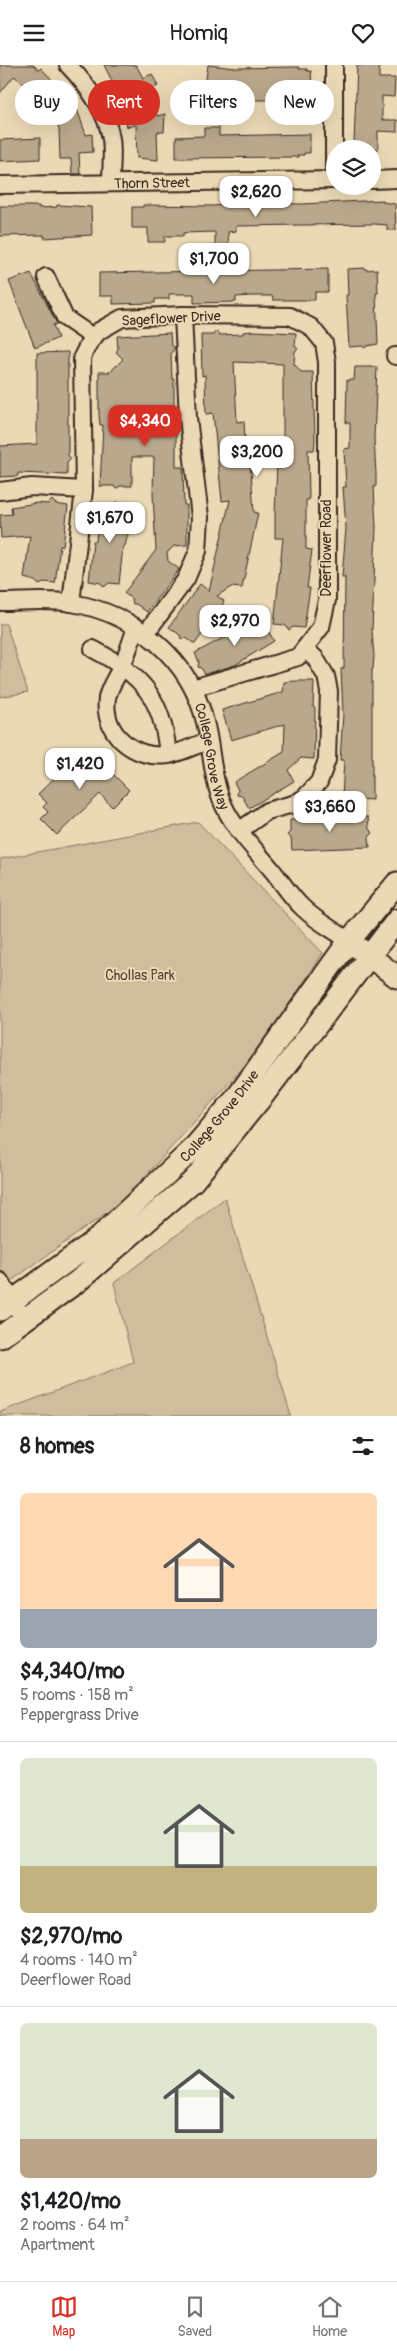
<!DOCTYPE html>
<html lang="en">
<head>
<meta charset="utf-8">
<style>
  :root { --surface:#fff; --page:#f2f2f2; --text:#202124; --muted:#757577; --line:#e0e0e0; --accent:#d93025 }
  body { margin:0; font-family:Pangolin,sans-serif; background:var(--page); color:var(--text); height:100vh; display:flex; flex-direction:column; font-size:19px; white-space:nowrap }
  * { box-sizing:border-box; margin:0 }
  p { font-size:16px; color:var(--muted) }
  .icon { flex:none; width:28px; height:28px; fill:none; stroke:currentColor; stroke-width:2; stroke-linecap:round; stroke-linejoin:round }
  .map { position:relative; height:1351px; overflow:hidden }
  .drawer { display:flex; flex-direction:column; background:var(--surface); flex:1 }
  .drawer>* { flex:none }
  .banner { position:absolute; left:15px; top:15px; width:368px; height:45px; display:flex; gap:10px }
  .tools { position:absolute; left:326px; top:75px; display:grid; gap:10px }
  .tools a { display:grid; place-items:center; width:55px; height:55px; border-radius:50%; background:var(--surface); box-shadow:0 5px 20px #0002; font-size:25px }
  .price { position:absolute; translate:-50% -42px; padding:0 11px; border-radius:10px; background:#fff; color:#222; font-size:16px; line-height:32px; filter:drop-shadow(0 1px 2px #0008) }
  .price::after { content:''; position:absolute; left:50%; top:30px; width:15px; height:11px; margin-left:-8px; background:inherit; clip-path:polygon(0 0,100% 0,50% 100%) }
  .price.active { background:var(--accent); color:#fff }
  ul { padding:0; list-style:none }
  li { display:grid; align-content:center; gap:10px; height:265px; padding:0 20px }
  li+li { border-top:1px solid var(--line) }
  li span { display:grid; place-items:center; height:155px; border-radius:8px; color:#555 }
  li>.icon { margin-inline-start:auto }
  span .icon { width:90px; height:90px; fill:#fffc; stroke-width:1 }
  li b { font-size:21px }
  h2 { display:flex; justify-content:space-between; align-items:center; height:60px; padding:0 20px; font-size:21px }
  .pill { padding:0 18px; border-radius:22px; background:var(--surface); box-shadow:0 5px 20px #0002; font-size:18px; line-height:45px }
  .pill.active { background:var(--accent); color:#fff }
  header { display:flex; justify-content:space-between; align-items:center; height:65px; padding:0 20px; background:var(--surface); font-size:22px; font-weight:600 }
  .tabs { display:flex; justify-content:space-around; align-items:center; height:70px; border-top:1px solid var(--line); background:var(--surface); font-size:14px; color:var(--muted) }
  .tabs a { display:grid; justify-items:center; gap:2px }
  .tabs .active { color:var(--accent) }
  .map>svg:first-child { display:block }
  .green { fill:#cfbd9d; stroke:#85745e }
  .building { fill:#baa88c; stroke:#3b2a1e }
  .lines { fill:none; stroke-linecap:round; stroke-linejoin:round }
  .minor-casing { stroke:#3b2a1e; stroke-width:20 }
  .major-casing { stroke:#3b2a1e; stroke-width:25 }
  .minor { stroke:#ebd9b6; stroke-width:16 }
  .major { stroke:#ebd9b6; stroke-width:21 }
  .labels { text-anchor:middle; stroke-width:4; stroke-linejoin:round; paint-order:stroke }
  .street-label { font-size:14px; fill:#3b2a1e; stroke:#ebd9b6 }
  .park-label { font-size:14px; fill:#514031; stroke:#ebd9b6 }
</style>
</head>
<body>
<header><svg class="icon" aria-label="menu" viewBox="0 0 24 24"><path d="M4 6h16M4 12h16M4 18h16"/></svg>Homiq<svg class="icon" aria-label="heart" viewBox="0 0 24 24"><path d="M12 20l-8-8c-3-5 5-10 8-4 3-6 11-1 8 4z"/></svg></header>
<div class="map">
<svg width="397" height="1351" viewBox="0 0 397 1351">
  <rect width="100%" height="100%" fill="#ebd9b6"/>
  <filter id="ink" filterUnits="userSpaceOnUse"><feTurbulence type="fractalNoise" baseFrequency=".02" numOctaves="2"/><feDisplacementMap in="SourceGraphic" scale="10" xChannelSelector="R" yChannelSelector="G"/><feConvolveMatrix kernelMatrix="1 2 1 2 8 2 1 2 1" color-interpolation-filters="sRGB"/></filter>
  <g filter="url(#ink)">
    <g class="green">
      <polygon points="0,559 6,559 28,627 0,632"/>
      <polygon points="198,757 323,888 260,984 123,1136 0,1224 0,794"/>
      <polygon points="225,1133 291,1351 0,1351 0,1347 133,1297 114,1218"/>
    </g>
    <g class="building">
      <polygon points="0,0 33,0 39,5 41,3 76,41 86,70 92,69 93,87 79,88 80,109 72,109 71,94 60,94 59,64 54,50 38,30 14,11 0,28"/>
      <polygon points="104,0 136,0 143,13 152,9 158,21 151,24 157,51 165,49 164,67 157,67 158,95 137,93 136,60 127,62 122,29 119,30"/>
      <polygon points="208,0 236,3 299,2 299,4 307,4 307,6 311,6 313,46 294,46 293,25 274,25 274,35 247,35 247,28 225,24 224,30 204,27"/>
      <polygon points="357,0 379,0 379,13 395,13 394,32 382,31 382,55 397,55 397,67 378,66 378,84 356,84 357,79 354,79"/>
      <polygon points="204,63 219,63 219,71 310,69 310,88 304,88 304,90 298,90 298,92 176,93 176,72 204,71"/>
      <polygon points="40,73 40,94 0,96 0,75"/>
      <polygon points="383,135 383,137 395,139 396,165 387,165 387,160 374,159 236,161 236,166 228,167 229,185 215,185 215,167 183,168 183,171 165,171 165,177 148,177 148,163 132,163 132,142 143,142 143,140 213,141 225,140 225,138 234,138 234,140 252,140 252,138 302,139"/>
      <polygon points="57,140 91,142 92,170 44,173 44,170 0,171 0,141 39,141 39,143 57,142"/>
      <polygon points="365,203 366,205 377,204 378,228 376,228 378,279 367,281 365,283 362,281 349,282 346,230 348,230 347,204"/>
      <polygon points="328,204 328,227 315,227 315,235 273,235 272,231 250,231 236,232 236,237 194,238 194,229 169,229 169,234 155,234 155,238 113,239 113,231 99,231 99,208"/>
      <polygon points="31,208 57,259 53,260 58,273 35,283 9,216"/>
      <polygon points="216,266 220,270 243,269 243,267 253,266 296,268 295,281 298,284 295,286 294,299 301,307 313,307 315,375 314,385 308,385 309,435 306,435 306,484 312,485 307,523 310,523 304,563 293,562 289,565 285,560 274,559 283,473 275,473 275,448 277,397 283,396 283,299 234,297 237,357 244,356 246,395 249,395 251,407 254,447 258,448 242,523 231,522 217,531 224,536 222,541 195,579 186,573 181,574 180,570 169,562 200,519 209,526 230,435 222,436 213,348 206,349 205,310 202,311 201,270 213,270"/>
      <polygon points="170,268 171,280 175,283 171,288 172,314 174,314 174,352 176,352 176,402 183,402 184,440 187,440 187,480 174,481 167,488 168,496 179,504 147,547 136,539 133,539 132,534 124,528 156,485 153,429 154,392 132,392 132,421 120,421 116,424 114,421 100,421 103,360 100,360 99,350 99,307 110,307 123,294 116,287 118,284 117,271"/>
      <polygon points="68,287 68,390 71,394 67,398 67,410 18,408 18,411 0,412 0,381 37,379 37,288"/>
      <polygon points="355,302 377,302 374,374 376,409 376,421 374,422 376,462 372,566 374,591 373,604 372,604 372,735 342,733 344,695 340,695 343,649 341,604 344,603 345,512 342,512 346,463 343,422 346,422 344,384 350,383 350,358 346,358 347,315 354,315"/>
      <polygon points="52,435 56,439 68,441 63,481 60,481 55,518 43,517 39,520 35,516 24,513 30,471 1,473 0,450 12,449 11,442 37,438 48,439"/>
      <polygon points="117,436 120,441 131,442 128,469 125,481 123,481 119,519 109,518 104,522 101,518 89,516 93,476 96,476 100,438 113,440"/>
      <polygon points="259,550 274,576 235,600 205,609 201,603 198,602 199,597 195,588 240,564 238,561"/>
      <polygon points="295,616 314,616 313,642 315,643 314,694 301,693 288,705 294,716 249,743 242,731 237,730 238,725 234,717 284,687 285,659 231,675 222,645 283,627 284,617"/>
      <polygon points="86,682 97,693 100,690 105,695 115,706 112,708 129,725 112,742 100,729 57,770 41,754 48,747 43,742 47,738 38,729"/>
      <polygon points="330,752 330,755 368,752 369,764 373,768 369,772 370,782 292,785 291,773 287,770 290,767 290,755"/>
    </g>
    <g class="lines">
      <g class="minor-casing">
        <g id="minor">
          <path d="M68 0C87 20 107 46 111 74 113 88 111 103 111 117"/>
          <polyline points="334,115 334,0"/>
          <polyline points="372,115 397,114"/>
          <path id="s1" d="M0 120 335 115"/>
          <polyline points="46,212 65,253 93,272"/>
          <polyline points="395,291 397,291"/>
          <polyline points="0,426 32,422 84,425"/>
          <path id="s2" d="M0 537C23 537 49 534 72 538 135 549 190 593 205 657 212 682 211 709 221 734 231 761 254 783 272 805 282 817 291 832 303 843 316 856 334 865 349 876"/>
          <polyline points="71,538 84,425 82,292 89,278 99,266 122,253 183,250 290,251 311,262 324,278 327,297 327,535 321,562 298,592 193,623"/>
          <path d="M136 562C132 574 128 587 123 598 118 611 110 619 107 633 102 668 134 695 168 690 181 688 195 680 208 676"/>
          <polyline points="146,568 186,514 198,486 200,452 188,353 183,250"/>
          <path d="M93 584C142 610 163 633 168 690"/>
          <polyline points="239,766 267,746 293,739 304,733 319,717 327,695 329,626 326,611 315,593 305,584"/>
          <polyline points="0,1216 19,1246"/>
        </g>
      </g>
      <g class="major-casing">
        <g id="major">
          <polyline points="357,882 397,912"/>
          <path id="s3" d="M0 1245 96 1175 192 1085 237 1032 349 876 397 818"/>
          <polyline points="0,1272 78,1216 193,1116 265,1028 397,855"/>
        </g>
      </g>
      <use href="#minor" class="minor"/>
      <use href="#major" class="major"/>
    </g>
  </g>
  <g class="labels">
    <g class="street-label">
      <text dy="5" stroke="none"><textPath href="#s1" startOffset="152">Thorn Street</textPath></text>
      <text transform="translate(171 253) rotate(-3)" y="5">Sageflower Drive</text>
      <text transform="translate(326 483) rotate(-90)" y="5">Deerflower Road</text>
      <text dy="5" stroke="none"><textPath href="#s2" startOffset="296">College Grove Way</textPath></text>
      <text dy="5" stroke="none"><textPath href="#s3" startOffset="294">College Grove Drive</textPath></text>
    </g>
    <g class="park-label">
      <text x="140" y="915">Chollas Park</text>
    </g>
  </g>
</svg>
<div class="tools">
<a><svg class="icon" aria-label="layers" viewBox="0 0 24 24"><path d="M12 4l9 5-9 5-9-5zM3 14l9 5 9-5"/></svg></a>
</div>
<b class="price" style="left:256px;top:153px">$2,620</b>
<b class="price" style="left:214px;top:220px">$1,700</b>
<b class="price active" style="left:145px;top:382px">$4,340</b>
<b class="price" style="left:257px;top:413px">$3,200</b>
<b class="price" style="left:110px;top:479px">$1,670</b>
<b class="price" style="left:235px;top:582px">$2,970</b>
<b class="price" style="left:80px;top:725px">$1,420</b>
<b class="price" style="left:330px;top:768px">$3,660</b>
<div class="banner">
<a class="pill">Buy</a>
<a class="pill active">Rent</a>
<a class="pill">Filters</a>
<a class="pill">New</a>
</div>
</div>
<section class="drawer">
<h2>8 homes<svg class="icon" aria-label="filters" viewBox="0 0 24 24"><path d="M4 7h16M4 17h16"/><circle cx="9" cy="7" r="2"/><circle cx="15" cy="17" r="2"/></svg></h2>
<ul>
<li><span style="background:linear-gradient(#ffd9b3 75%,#9aa5b1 0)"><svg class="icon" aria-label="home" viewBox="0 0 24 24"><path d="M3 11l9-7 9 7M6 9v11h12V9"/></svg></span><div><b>$4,340/mo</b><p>5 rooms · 158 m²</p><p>Peppergrass Drive</p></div></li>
<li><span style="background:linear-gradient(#dfe7d0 70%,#c2b280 0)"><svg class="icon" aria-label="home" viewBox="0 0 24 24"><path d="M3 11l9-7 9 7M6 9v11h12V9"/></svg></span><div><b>$2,970/mo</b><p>4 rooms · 140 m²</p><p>Deerflower Road</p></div></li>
<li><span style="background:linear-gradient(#dfe7d0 75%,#b9a48a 0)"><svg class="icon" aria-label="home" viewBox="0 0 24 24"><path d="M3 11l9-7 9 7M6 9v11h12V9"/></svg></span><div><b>$1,420/mo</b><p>2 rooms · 64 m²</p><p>Apartment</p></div></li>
</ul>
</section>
<nav class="tabs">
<a class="active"><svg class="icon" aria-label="map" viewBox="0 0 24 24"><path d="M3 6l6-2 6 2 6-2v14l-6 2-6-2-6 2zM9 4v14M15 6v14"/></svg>Map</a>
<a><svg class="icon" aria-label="saved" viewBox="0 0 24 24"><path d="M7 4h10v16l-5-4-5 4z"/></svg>Saved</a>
<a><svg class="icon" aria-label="home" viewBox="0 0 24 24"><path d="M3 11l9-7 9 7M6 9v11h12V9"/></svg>Home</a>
</nav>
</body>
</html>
